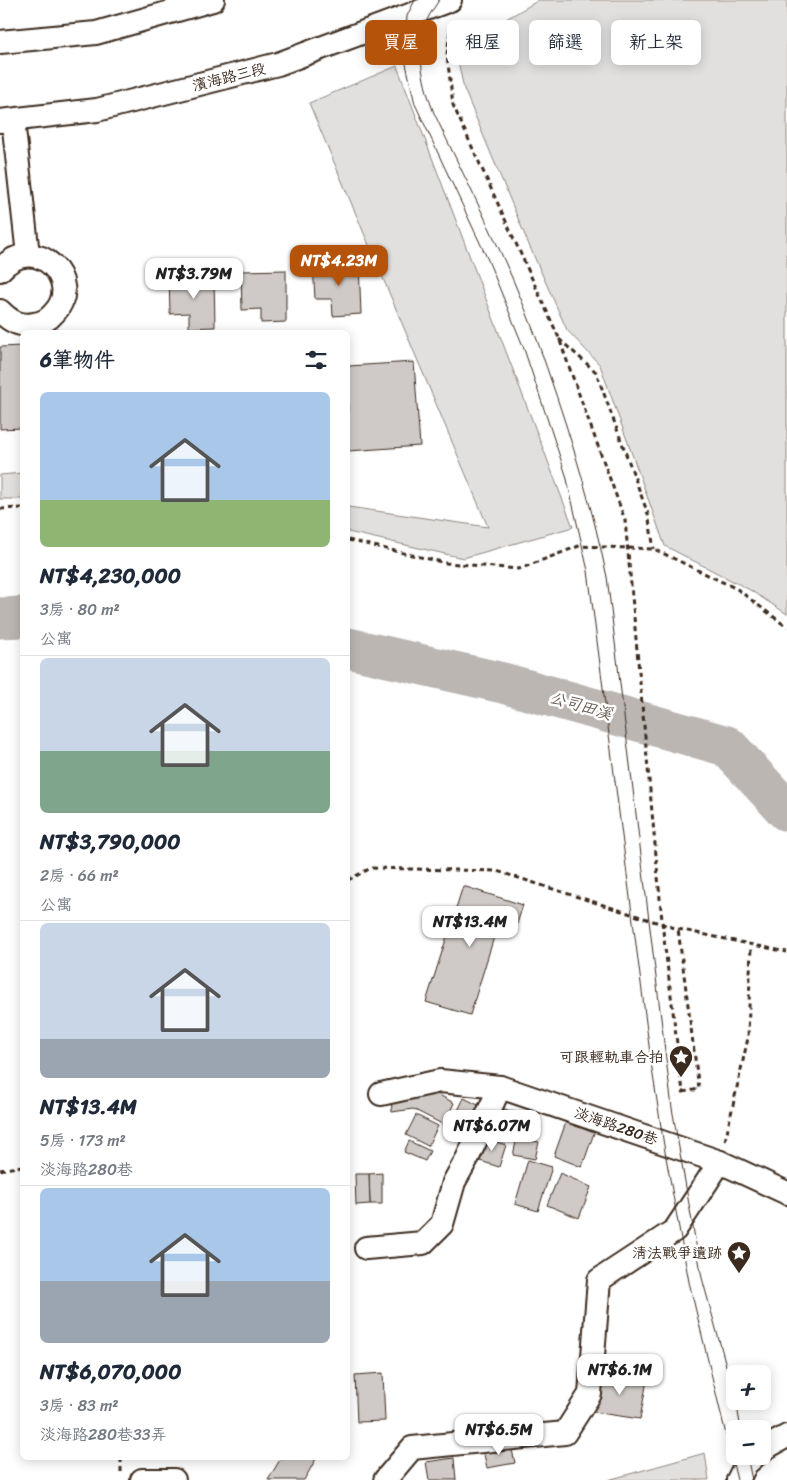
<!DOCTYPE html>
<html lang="zh-TW">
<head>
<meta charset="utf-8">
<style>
  :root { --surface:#fff; --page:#f6f6f7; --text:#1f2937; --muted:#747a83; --line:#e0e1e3; --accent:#b45309 }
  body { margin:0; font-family:Sriracha,"LXGW WenKai TC",sans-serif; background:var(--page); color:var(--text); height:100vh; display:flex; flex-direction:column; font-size:19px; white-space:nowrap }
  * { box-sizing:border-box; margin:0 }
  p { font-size:16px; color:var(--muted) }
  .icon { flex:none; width:28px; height:28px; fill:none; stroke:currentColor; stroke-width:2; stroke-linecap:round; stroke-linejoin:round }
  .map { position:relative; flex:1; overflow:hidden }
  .details { position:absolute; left:20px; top:330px; width:330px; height:1130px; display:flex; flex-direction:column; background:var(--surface); border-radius:8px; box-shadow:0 2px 12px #0003 }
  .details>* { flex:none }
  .hud { position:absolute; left:365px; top:20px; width:346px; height:45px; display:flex; gap:10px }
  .buttons { position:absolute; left:726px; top:1365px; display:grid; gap:10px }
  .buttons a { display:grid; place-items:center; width:45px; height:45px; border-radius:8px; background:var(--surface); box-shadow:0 2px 12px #0003; font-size:25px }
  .price { position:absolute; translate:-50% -42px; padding:0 11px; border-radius:10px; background:#fff; color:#222; font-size:16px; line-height:32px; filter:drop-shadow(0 1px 2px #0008) }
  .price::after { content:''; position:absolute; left:50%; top:30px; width:15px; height:11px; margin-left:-8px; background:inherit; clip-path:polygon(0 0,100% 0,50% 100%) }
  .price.on { background:var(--accent); color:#fff }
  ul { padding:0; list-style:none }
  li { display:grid; align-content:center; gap:10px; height:265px; padding:0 20px }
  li+li { border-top:1px solid var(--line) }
  li span { display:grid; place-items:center; height:155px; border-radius:8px; color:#555 }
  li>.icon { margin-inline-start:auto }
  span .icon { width:90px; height:90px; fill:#fffc; stroke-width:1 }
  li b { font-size:21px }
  h2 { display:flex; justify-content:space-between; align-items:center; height:60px; padding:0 20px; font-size:21px }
  .pill { padding:0 18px; border-radius:8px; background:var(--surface); box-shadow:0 2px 12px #0003; font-size:18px; line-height:45px }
  .pill.on { background:var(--accent); color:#fff }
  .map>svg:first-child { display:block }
  .green { fill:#e2e0de; stroke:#8e857e }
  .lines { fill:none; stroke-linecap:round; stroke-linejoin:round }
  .river { stroke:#bcb6b3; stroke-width:41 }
  .building { fill:#cfcac7; stroke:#3b2a1e }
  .minor-casing { stroke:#3b2a1e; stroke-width:26 }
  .path { stroke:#3b2a1e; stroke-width:3; stroke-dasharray:5 4; stroke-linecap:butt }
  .minor { stroke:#fff; stroke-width:22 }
  .tram { stroke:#3b2a1e; stroke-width:1 }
  .path-bridge { stroke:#3b2a1e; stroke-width:3; stroke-dasharray:5 4; stroke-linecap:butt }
  .labels { text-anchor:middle; stroke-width:5; stroke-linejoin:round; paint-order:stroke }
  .street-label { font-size:15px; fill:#3b2a1e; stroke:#fff }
  .poi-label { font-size:15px; fill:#3b2a1e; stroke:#fff; text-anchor:end }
  .water-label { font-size:16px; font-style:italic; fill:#685b52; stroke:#fff }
</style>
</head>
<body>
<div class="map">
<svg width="787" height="1480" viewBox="0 0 787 1480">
  <rect width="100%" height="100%" fill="#fff"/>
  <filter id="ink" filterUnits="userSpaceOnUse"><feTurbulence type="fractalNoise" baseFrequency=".02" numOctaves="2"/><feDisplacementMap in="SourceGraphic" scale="10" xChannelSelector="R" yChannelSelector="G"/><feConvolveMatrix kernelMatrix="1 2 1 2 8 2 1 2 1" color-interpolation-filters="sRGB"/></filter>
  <g filter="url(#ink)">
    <g class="green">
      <polygon points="539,0 787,0 787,614 750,590 665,546 600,365 567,330 529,245 464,89 458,61 464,37 501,22"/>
      <polygon points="397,66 573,527 463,558 348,532 348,507 488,527 309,103"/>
      <polygon points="22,473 22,499 0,499 0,475"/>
      <polygon points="705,1453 709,1480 608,1480"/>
    </g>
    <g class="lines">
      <g class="river">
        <polyline points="0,618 22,617"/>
        <polyline points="348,648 503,683 727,746 787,811"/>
      </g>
    </g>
    <g class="building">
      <polygon points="359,262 361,314 333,316 332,299 315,299 313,264"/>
      <polygon points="286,270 286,322 261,323 261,309 242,310 241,271"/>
      <polygon points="214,276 215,327 189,328 189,313 170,314 169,277"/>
      <polygon points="22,346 22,428 0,429 0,347"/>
      <polygon points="414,362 420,446 348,451 348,366"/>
      <polygon points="463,886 523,905 515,930 498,924 470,1015 426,1002"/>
      <polygon points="428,1089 454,1103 444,1125 413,1109 392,1112 391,1096"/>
      <polygon points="464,1098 482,1107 468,1136 450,1127"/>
      <polygon points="501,1108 520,1114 513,1137 493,1131"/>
      <polygon points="416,1115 438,1126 428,1146 406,1135"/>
      <polygon points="566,1122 594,1133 582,1167 554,1156"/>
      <polygon points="484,1138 506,1145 499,1167 477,1160"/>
      <polygon points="517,1138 539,1142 535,1159 513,1155"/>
      <polygon points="409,1141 430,1151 425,1161 404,1152"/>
      <polygon points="528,1160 552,1167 538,1211 515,1204"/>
      <polygon points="382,1173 382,1204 370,1204 369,1174"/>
      <polygon points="560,1173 591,1187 579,1218 547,1205"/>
      <polygon points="355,1174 369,1174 370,1204 356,1205"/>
      <polygon points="599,1372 647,1380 640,1419 593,1412"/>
      <polygon points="383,1373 385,1421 357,1422 355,1375"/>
      <polygon points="511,1445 515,1463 487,1468 483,1450"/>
      <polygon points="281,1458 313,1458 316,1459 304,1480 268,1480"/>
      <polygon points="454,1458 456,1480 429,1480 426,1462"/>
    </g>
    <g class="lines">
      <g class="minor-casing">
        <g id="minor">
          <polyline points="0,42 96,33 213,0"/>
          <polyline points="13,120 28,255"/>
          <polyline points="0,121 97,110 278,64 450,0"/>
          <path d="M0 270C36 230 84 282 54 313 49 319 43 323 34 324 20 327 10 321 0 311"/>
          <polyline points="381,1094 440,1081 500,1087 720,1162 787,1193"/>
          <polyline points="366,1248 423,1243 442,1224 454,1182 468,1157 500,1087"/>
          <polyline points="762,1450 787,1436"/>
          <polyline points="142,1480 174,1480"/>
          <polyline points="385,1480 412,1448 565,1433 590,1394 599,1280 675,1230 720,1162"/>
          <polyline points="738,1480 746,1464 755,1456"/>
        </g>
      </g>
      <g class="path">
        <polyline points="451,23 447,55 453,105 559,338 572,375"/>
        <polyline points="559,339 596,372 648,514 654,549"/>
        <polyline points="0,509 22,508"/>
        <polyline points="348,540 446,563 519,569 579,546 654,549 737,589 787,627"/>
        <polyline points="348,880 371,868 497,871 678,929 787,952"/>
        <polyline points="663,931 683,1092 699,1089 678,929"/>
        <polyline points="725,1141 748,1038 751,945"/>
        <polyline points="0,1170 22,1166"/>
        <polyline points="121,1472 121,1458"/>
      </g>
      <use href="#minor" class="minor"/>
      <g class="tram">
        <polyline points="415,0 407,16 404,55 415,104 488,260 523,346 566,475 588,571 652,1069 665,1152 689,1282 737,1480"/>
        <path d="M439 0C435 7 430 13 427 20 414 48 424 87 434 113 469 187 508 261 536 337 564 416 590 495 607 577L672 1108 702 1278 735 1398"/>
        <polyline points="736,1401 741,1429"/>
        <polyline points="747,1456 752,1480"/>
      </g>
      <polyline class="path-bridge" points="572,375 625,520 663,931"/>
    </g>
  </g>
  <defs>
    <g id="sight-pin" transform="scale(1.25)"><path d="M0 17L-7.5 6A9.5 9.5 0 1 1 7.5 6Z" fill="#3b2a1e" stroke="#fff"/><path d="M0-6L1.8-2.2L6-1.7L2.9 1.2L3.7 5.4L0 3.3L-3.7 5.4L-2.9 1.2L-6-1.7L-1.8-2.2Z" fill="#fff"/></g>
  </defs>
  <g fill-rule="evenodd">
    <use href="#sight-pin" x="681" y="1057"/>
    <use href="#sight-pin" x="739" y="1253"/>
  </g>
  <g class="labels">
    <g class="street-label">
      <text transform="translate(229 77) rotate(-14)" y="5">濱海路三段</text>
      <text transform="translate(616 1126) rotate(19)" y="5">淡海路280巷</text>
    </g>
    <g class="poi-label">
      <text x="664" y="1062">可跟輕軌車合拍</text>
      <text x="722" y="1258">清法戰爭遺跡</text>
    </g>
    <g class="water-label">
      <text transform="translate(581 705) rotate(16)" y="6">公司田溪</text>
    </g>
  </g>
</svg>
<div class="buttons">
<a>+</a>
<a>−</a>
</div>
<b class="price on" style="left:339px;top:287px">NT$4.23M</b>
<b class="price" style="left:194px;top:300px">NT$3.79M</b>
<b class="price" style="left:470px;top:948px">NT$13.4M</b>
<b class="price" style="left:492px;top:1152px">NT$6.07M</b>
<b class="price" style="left:620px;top:1396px">NT$6.1M</b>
<b class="price" style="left:499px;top:1456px">NT$6.5M</b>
<div class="hud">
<a class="pill on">買屋</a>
<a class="pill">租屋</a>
<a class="pill">篩選</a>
<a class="pill">新上架</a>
</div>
<section class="details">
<h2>6筆物件<svg class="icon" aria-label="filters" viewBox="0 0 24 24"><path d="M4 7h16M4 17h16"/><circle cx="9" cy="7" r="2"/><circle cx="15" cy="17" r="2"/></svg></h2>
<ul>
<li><span style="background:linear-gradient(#a9c7e8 70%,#8fb573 0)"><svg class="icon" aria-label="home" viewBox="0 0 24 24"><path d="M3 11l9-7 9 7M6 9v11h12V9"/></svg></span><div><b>NT$4,230,000</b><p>3房 · 80 m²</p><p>公寓</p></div></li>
<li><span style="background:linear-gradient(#c9d6e8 60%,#7fa58c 0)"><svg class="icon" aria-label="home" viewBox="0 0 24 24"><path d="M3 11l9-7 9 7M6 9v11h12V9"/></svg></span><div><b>NT$3,790,000</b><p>2房 · 66 m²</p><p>公寓</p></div></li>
<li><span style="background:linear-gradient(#c9d6e8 75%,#9aa5b1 0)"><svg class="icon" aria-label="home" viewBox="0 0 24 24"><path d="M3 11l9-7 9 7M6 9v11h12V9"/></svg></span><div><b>NT$13.4M</b><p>5房 · 173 m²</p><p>淡海路280巷</p></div></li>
<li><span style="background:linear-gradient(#a9c7e8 60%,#9aa5b1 0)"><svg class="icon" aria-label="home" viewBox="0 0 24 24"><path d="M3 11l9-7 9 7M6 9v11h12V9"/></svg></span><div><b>NT$6,070,000</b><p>3房 · 83 m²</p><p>淡海路280巷33弄</p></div></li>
</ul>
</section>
</div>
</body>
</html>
